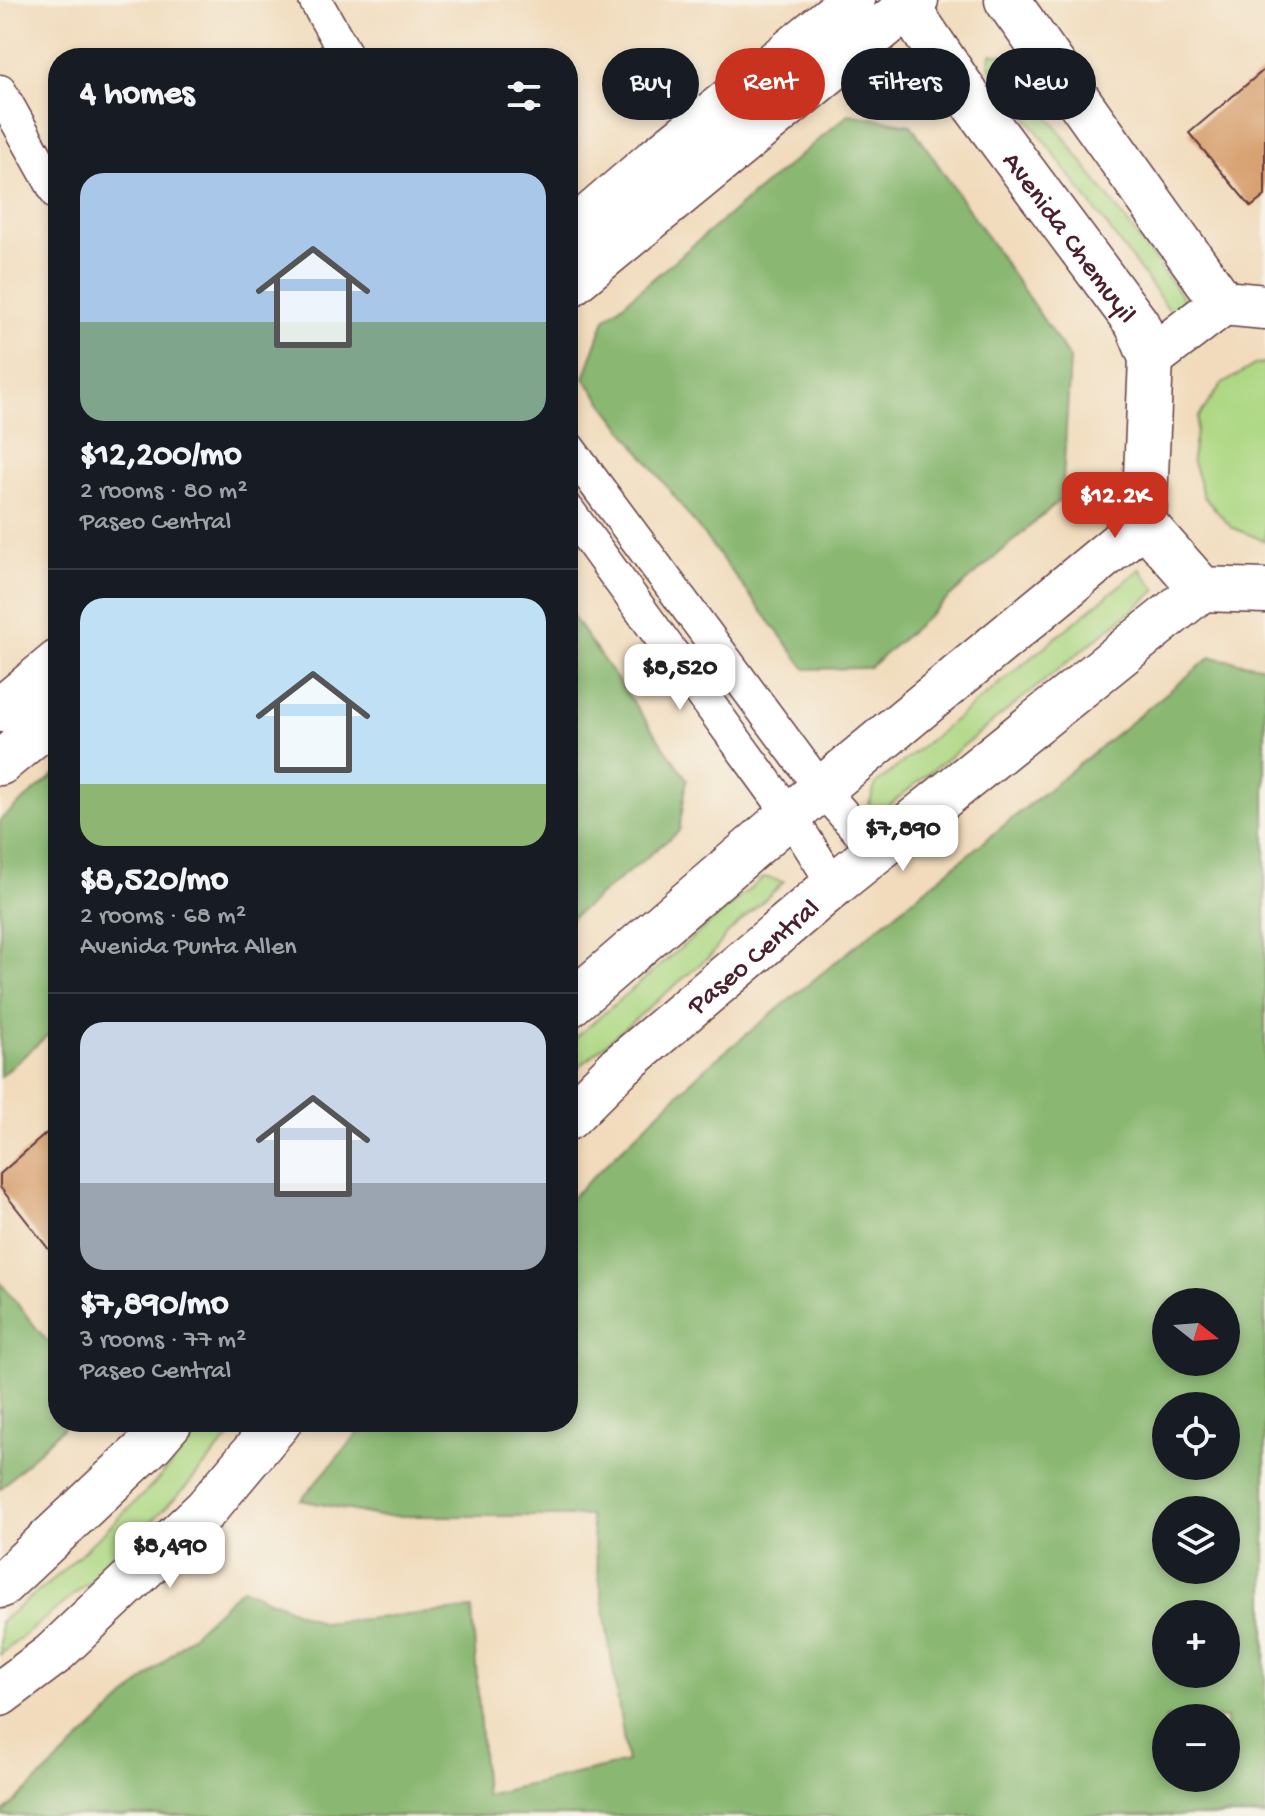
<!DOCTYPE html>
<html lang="en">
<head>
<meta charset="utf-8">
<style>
  :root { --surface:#171b24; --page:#20242c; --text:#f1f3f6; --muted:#9ea1a6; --line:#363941; --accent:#c8321e }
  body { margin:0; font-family:"Gochi Hand",sans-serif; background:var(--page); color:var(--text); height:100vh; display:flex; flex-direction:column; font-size:30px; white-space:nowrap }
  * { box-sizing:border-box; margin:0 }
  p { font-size:26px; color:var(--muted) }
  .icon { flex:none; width:44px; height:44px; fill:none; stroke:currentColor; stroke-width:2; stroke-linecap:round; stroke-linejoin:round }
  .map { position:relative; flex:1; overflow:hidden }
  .sheet { position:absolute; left:48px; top:48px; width:530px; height:1384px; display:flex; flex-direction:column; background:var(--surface); border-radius:32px; box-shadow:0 4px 12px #0003 }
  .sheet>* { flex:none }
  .hud { position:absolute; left:602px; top:48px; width:542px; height:72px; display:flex; gap:16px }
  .needle { width:52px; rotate:107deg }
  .buttons { position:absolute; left:1152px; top:1288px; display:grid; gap:16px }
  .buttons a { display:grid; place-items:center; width:88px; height:88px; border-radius:50%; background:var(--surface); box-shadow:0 4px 12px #0003; font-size:40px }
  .price { position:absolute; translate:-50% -68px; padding:0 18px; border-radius:16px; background:#fff; color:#222; font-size:26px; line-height:52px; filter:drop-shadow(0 2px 4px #0008) }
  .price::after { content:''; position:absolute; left:50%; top:48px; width:24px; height:18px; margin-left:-12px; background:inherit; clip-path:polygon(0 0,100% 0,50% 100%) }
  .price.selected { background:var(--accent); color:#fff }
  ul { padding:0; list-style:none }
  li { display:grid; align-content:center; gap:16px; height:424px; padding:0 32px }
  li+li { border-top:2px solid var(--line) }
  li span { display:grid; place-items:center; height:248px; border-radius:24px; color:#555 }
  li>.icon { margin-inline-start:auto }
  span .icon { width:144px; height:144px; fill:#fffc; stroke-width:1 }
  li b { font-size:34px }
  h2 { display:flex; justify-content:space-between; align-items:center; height:96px; padding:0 32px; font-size:34px }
  .tag { padding:0 28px; border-radius:36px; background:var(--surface); box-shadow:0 4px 12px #0003; font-size:28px; line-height:72px }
  .tag.selected { background:var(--accent); color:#fff }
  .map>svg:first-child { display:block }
  .green { fill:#aed884; stroke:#7c7c58; stroke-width:2 }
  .forest { fill:#8ab872; stroke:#6a6c4e; stroke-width:2; fill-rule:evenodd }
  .building { fill:#d8a171 }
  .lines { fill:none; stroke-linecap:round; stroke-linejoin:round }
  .minor-casing { stroke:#633b41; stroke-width:35 }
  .secondary-casing { stroke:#633b41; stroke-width:47 }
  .primary-casing { stroke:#633b41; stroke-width:47 }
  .minor { stroke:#fff; stroke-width:32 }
  .secondary { stroke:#fff; stroke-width:44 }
  .primary { stroke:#fff; stroke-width:44 }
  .labels { text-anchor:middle; stroke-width:6; stroke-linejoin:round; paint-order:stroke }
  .street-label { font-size:28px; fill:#4a1f2b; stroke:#f7f3e8 }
</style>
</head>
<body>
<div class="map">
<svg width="1265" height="1816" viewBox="0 0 1265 1816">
  <rect width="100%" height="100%" fill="#f7f3e8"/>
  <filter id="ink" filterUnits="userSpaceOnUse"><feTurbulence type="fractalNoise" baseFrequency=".0125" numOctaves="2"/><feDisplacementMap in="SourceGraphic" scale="16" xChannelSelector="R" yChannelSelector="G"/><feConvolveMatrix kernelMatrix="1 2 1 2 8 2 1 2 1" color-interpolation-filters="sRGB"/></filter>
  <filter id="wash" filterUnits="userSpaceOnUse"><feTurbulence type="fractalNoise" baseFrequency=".006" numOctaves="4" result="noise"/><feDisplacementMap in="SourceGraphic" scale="32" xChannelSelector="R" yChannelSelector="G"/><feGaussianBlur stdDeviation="1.8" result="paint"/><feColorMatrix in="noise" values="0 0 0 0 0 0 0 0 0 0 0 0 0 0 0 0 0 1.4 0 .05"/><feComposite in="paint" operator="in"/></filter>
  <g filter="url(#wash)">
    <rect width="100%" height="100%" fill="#f1dbbc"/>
    <g class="green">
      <polygon points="991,54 1003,55 1188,305 1173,315 989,66"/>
      <polygon points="1265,363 1265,541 1231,527 1204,497 1192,459 1198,418 1221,385 1256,364"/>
      <polygon points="1140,569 1157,590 882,811 868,807 876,784"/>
      <polygon points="764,877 784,882 727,934 712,954 568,1076 568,1044"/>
      <polygon points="208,1422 243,1422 184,1489 98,1575 0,1655 0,1622 55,1578 153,1485"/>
    </g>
    <g class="forest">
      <polygon points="849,114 911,125 1070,359 1062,498 869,668 806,669 584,378 605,319"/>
      <polygon points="568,610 687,779 679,831 568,921"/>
      <path d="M1211 657 1265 667V1816H0L242 1588 322 1623 472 1609 485 1795 627 1762 590 1516H378L301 1500 368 1422H568V1201L704 1069ZM1226 1302V1362H1166V1302ZM1226 1406V1466H1166V1406ZM1226 1510V1570H1166V1510ZM1226 1614V1674H1166V1614ZM1226 1718V1778H1166V1718Z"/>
      <polygon points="58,772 58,1026 0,1077 0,820"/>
      <polygon points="0,1282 58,1355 58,1422 68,1422 0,1489"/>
    </g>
    <g id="blocks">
      <g class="building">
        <polygon points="1265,69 1265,196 1251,207 1189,133"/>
        <polygon points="58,1123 58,1261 0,1187 0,1174"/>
      </g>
    </g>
  </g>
  <g filter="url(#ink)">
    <use href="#blocks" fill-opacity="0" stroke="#633b41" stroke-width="2"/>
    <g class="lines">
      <g class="minor-casing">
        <g id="minor">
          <polyline points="315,0 348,58"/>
          <polyline points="0,91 58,195"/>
          <polyline points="568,447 822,790 876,851"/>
          <polyline points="568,510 790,815 834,885"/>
        </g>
      </g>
      <g class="secondary-casing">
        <g id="secondary">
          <path id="s1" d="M903 0 969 98 1137 324 1151 358 1144 523 1202 589 1265 591"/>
          <polyline points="1007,0 1223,303"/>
          <polyline points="568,286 916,0"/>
          <polyline points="1151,358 1223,303 1265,307"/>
          <polyline points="0,763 58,715"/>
          <polyline points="568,1006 790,815 1144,523"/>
          <path id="s2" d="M568 1118 618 1068 834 885 1202 589"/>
          <polyline points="0,1586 151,1444 170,1422"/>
          <polyline points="0,1694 52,1655 206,1509 279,1422"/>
        </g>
      </g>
      <g class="primary-casing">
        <g id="primary">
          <polyline points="568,235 654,161 853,0"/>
          <polyline points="0,710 58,662"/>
        </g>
      </g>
      <use href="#minor" class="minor"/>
      <use href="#secondary" class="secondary"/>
      <use href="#primary" class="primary"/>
    </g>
  </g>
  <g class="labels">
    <g class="street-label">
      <text dy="10" stroke="none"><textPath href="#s1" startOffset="290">Avenida Chemuyil</textPath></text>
      <text dy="10" stroke="none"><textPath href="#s2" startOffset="246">Paseo Central</textPath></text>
    </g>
  </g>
</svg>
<div class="buttons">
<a><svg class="needle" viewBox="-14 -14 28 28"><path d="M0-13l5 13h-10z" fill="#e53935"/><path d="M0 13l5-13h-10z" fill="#9ea1a6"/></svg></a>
<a><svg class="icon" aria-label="locate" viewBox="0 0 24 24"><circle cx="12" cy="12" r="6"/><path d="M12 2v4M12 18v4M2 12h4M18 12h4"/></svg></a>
<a><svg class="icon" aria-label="layers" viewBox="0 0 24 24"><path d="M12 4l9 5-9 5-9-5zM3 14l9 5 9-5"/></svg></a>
<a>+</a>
<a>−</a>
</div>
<b class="price selected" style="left:1115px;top:540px">$12.2K</b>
<b class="price" style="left:680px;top:712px">$8,520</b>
<b class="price" style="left:903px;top:873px">$7,890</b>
<b class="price" style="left:170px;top:1590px">$8,490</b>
<div class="hud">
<a class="tag">Buy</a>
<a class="tag selected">Rent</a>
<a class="tag">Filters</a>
<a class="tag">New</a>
</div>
<section class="sheet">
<h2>4 homes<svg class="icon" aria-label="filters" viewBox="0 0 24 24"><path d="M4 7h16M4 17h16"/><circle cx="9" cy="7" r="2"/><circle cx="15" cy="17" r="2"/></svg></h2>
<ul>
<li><span style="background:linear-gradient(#a9c7e8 60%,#7fa58c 0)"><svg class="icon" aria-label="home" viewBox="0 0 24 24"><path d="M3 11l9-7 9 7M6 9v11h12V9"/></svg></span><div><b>$12,200/mo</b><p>2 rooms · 80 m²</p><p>Paseo Central</p></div></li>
<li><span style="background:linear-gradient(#bfe0f5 75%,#8fb573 0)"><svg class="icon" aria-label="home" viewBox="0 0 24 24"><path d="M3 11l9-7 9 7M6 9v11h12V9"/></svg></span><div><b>$8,520/mo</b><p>2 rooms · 68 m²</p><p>Avenida Punta Allen</p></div></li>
<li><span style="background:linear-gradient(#c9d6e8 65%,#9aa5b1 0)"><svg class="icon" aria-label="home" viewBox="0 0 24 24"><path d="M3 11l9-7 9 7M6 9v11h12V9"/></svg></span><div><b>$7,890/mo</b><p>3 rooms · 77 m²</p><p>Paseo Central</p></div></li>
</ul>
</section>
</div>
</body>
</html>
